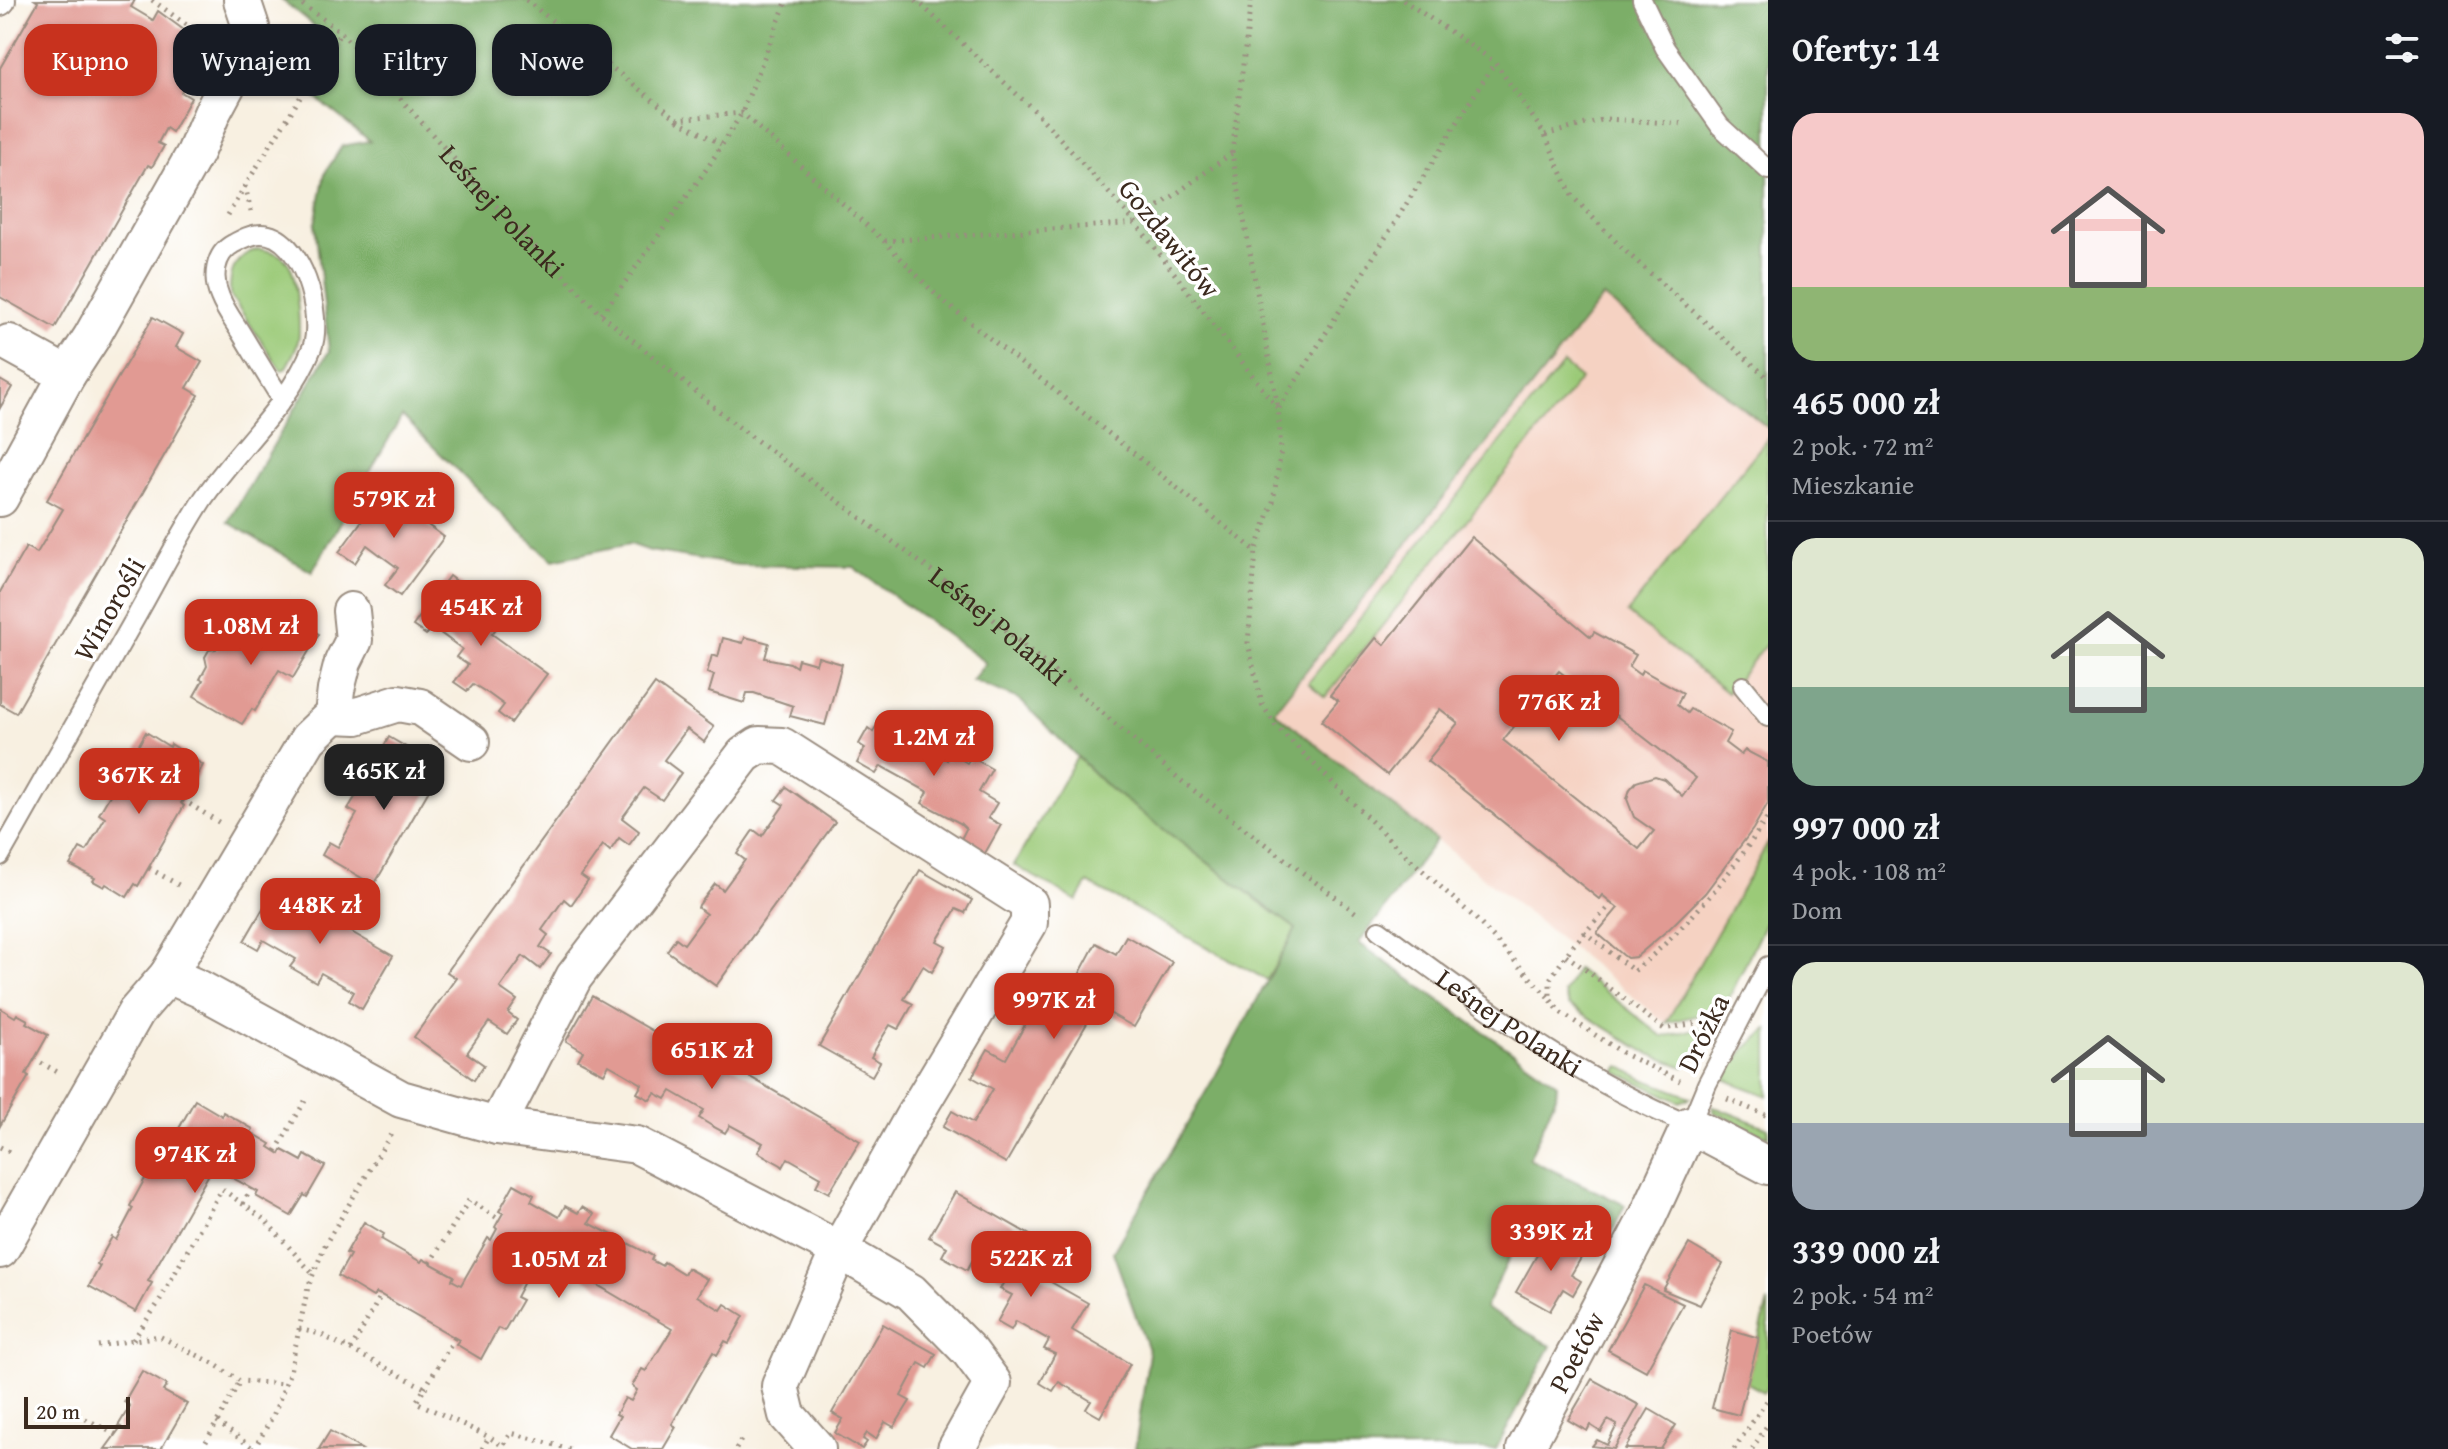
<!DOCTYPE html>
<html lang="pl">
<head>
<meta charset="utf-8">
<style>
  :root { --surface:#171b24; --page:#242831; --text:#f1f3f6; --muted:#9ea1a6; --line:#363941; --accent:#c8321e }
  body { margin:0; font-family:"Gentium Book Plus",serif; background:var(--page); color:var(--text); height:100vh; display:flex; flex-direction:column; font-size:30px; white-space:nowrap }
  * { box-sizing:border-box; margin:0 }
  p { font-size:26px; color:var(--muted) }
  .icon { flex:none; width:44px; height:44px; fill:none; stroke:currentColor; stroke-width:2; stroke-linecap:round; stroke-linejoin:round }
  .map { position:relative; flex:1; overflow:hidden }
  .drawer { display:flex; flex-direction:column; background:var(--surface); width:680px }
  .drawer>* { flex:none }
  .guide { position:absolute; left:24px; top:24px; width:760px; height:72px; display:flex; gap:16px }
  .scale { position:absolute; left:24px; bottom:20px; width:106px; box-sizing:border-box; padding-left:8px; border:4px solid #3b2a1e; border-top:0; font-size:22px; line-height:28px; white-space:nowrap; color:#3b2a1e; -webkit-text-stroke:6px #fff; paint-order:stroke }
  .price { position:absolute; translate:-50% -68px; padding:0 18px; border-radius:16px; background:var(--accent); color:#fff; font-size:26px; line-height:52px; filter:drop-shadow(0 2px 4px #0008) }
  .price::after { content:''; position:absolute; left:50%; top:48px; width:24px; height:18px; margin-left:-12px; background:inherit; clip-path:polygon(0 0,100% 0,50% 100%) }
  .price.active { background:#222; color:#fff }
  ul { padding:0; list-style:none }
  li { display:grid; align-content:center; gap:16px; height:424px; padding:0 24px }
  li+li { border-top:2px solid var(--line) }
  li span { display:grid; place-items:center; height:248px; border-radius:24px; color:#555 }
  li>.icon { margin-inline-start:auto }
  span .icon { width:144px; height:144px; fill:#fffc; stroke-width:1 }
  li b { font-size:34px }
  h2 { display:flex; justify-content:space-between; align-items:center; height:96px; padding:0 24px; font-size:34px }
  .tag { padding:0 28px; border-radius:24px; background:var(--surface); box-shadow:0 2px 6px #0004; font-size:28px; line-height:72px }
  .tag.active { background:var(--accent); color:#fff }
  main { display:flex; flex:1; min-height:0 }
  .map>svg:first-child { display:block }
  .built { fill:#f5d2c2 }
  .green { fill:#9bca78; stroke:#6b7a4b; stroke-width:2 }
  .forest { fill:#7cae68; stroke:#5c6c43; stroke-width:2 }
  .building { fill:#e19a93; fill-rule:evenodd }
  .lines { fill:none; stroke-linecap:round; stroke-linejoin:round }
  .service-casing { stroke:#9a8d80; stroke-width:22 }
  .pedestrian-casing { stroke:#9a8d80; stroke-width:32 }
  .minor-casing { stroke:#9a8d80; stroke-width:40 }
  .path { stroke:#9a8d80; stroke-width:5; stroke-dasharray:2 6; stroke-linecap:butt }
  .service { stroke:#fff; stroke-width:18 }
  .pedestrian { stroke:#fff; stroke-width:28 }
  .minor { stroke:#fff; stroke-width:36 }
  .labels { text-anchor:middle; stroke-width:7; stroke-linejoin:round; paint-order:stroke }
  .street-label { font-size:28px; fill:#3b2a1e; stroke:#fff }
</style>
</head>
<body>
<main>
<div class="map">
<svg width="1768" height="1449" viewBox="0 0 1768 1449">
  <rect width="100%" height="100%" fill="#fff"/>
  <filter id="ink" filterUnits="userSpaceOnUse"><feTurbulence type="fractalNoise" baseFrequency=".0125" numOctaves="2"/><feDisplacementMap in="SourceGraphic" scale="16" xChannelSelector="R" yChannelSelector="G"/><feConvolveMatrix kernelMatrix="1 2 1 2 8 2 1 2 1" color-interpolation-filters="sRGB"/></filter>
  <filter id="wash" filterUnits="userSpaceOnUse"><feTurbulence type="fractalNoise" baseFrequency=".006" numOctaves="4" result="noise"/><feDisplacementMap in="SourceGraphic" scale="32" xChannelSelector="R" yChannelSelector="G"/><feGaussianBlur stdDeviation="1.8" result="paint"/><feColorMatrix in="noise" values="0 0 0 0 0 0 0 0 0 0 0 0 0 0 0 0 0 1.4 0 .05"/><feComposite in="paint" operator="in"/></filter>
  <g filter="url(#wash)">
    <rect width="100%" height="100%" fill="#f8f0e1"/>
    <polygon class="built" points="1603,297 1768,428 1768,843 1666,1023 1274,711"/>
    <g class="green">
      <path d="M258 249C271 251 283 253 290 266 296 277 301 328 298 341 296 351 290 360 285 369L281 370 230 295C229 271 235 256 258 249Z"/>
      <polygon points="1563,364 1581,379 1325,697 1308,683"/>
      <polygon points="1767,439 1768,642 1727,693 1627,613"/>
      <polygon points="1077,757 1109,788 1296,929 1267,980 1088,883 1077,901 1014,865"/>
      <polygon points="1768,843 1768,917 1724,1009 1666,1023"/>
      <polygon points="1577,969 1663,1037 1715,1024 1697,1055 1684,1067 1647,1053 1569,1005 1564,993"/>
      <polygon points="1768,1029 1768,1096 1721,1078 1744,1050"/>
      <polygon points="1620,1066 1643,1079 1691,1097 1680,1102 1616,1072"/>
      <polygon points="1712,1106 1768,1128 1768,1137 1714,1112"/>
      <polygon points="1768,1302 1768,1386 1764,1392 1747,1383"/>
    </g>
    <polygon class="forest" points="282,0 1768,0 1768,428 1603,297 1274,711 1436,840 1359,943 1557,1084 1556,1096 1529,1159 1625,1205 1607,1243 1533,1209 1485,1308 1551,1346 1496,1449 1135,1449 1149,1353 1113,1252 1215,1076 1296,929 1109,788 1019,699 972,680 986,663 853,567 738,565 650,551 630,544 553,560 522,534 402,416 312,572 228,522 329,351 315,224 325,173 342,146 370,141 311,94 340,47"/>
    <g id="blocks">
      <g class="building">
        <polygon points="35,0 135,0 131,7 153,20 158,11 207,47 181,92 191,98 172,132 166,128 158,143 164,146 152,167 148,165 55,328 0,297 0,68 38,2"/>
        <polygon points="153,317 183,334 176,347 202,362 187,388 199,395 16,713 0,704 0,592 26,547 37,553 63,509 47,500"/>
        <polygon points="0,380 12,387 0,408"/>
        <polygon points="383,492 444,537 400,596 385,585 398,568 383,557 367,545 355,563 339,552"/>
        <path d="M1471 537 1591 637 1594 632 1636 655 1629 667 1640 675 1642 670 1683 693 1677 705 1687 713 1690 709 1731 732 1725 743 1741 755 1745 750 1768 762V803L1753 829 1705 893 1670 928 1636 957 1627 958 1623 955 1597 933 1618 908 1602 895 1599 899 1427 761 1458 723 1440 709 1387 775 1321 721 1338 701 1330 695 1376 638 1384 645ZM1559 671 1696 778 1682 796 1664 779 1655 776 1636 782 1630 789 1627 799 1634 817 1654 831 1639 849 1503 740Z"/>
        <polygon points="449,576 504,618 492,634 547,674 511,723 498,713 504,705 489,694 473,684 467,691 454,682 468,665 456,657 462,649 432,627 426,635 413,626"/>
        <polygon points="288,616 319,634 293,678 279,670 255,711 252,709 242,724 194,696 203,680 200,679 207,666 205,657 209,650 216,649 232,623 252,635 259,632 267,636 271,645"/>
        <polygon points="745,637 769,643 765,658 790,663 796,667 798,659 816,664 818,657 842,664 825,725 790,716 793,706 754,693 747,693 744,703 709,692 714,675 707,673 712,655 718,657 723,638 743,643"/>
        <polygon points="655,684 714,727 704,742 687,729 664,760 681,773 672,786 662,800 644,788 622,818 639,831 638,833 629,845 619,838 610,851 603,845 581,876 588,881 571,905 564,899 542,930 548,935 540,947 551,954 540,969 523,956 500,988 517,1000 508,1013 517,1020 507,1034 489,1022 478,1037 467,1053 484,1065 474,1080 414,1037 456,978 447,972"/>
        <polygon points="883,714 901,724 905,719 926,731 919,744 934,750 947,760 951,753 967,763 971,757 992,769 979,792 997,803 988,818 1001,825 984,855 960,841 966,829 960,823 922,803 928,792 881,766 876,774 857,763 865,748 859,744 868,728 873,732"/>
        <polygon points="146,732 170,747 171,744 203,765 181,803 184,806 138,886 135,884 127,897 106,884 104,887 93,881 95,878 70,865 80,848 86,851 105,818 99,814 117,783 123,786 142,753 136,750"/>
        <polygon points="389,737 442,768 374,885 322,855 329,842 338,847 357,814 348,809 363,784 371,789 381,772 390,756 381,751"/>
        <polygon points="786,787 835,822 716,986 667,951 676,938 684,944 706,914 698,908 699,905 715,884 723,890 745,860 737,854 752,832 754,830 762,836 784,805 776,800"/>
        <polygon points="920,870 972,900 965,913 956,909 937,941 946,946 932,972 923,966 913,983 904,999 913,1004 900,1027 898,1029 890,1025 880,1041 871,1057 880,1062 872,1076 819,1046"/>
        <polygon points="275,888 393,956 362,1009 349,1001 354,992 321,973 316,982 290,967 296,959 263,940 258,949 244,941"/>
        <polygon points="1126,936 1172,962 1134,1027 1097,1006 1006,1163 943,1127 952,1111 973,1123 993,1089 972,1077 988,1049 1006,1059 1025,1025 1007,1014 1024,986 1042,996 1053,979 1089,1000 1098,983 1080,973 1096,943 1116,954"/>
        <polygon points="592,996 679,1046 683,1038 860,1141 829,1193 816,1186 821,1177 788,1158 783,1167 781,1165 758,1152 763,1143 730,1125 725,1133 712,1126 699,1118 704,1110 671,1091 666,1099 655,1093 650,1100 637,1093 642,1084 625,1074 609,1065 604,1074 578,1060 583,1051 566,1041"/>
        <polygon points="0,1008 15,1017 17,1014 28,1020 26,1023 48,1035 26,1074 29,1076 0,1126"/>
        <polygon points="195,1100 222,1116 223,1112 253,1129 251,1132 271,1144 269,1147 280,1154 282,1150 302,1161 305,1155 325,1166 307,1197 304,1195 291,1216 256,1196 258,1192 213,1167 148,1281 152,1283 136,1312 89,1286 100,1266 97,1264 112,1237 116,1240 133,1208 130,1206 147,1175 151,1178"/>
        <polygon points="514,1184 534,1195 531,1201 559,1217 565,1206 578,1213 582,1207 594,1214 589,1223 653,1256 651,1260 662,1266 664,1262 684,1274 687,1268 707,1279 697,1296 721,1310 725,1304 744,1316 729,1343 725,1341 717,1355 713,1352 672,1424 676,1427 663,1449 632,1449 609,1435 620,1416 616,1414 625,1398 631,1401 637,1390 632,1386 642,1369 646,1371 672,1329 565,1266 539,1253 516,1297 522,1300 504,1331 498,1328 481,1359 456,1344 459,1340 381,1295 376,1293 373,1297 338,1276 350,1255 346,1253 364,1222 384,1234 381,1239 421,1262 423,1259 454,1276 452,1280 461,1285 488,1238 491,1240 497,1229 495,1227 503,1213 499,1211"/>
        <polygon points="955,1192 1044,1243 1028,1269 1088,1303 1072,1330 1130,1364 1100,1417 1086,1409 1091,1401 1059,1382 1053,1391 1040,1383 1055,1354 1044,1349 1049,1340 1016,1321 1011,1330 997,1322 1012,1295 1000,1289 1005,1280 972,1261 967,1270 942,1256 947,1247 929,1237"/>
        <polygon points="1549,1234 1584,1253 1571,1275 1581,1281 1573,1295 1563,1289 1550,1311 1516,1292"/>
        <polygon points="1689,1244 1723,1264 1700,1305 1663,1290"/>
        <polygon points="1644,1285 1683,1304 1646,1371 1608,1350"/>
        <polygon points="883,1324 936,1354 928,1368 919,1363 910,1379 901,1396 910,1401 894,1427 885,1422 876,1439 867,1433 863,1439 867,1442 862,1449 835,1433 843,1419 832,1413"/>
        <polygon points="1732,1330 1759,1338 1739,1415 1712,1408"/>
        <polygon points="142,1371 167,1385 163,1391 187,1404 161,1449 105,1449 121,1427 118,1426 130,1406 124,1402"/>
        <polygon points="1592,1379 1639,1405 1614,1449 1592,1446 1597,1440 1607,1445 1617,1425 1608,1420 1601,1432 1590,1425 1587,1431 1568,1420"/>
        <polygon points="1649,1409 1676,1425 1661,1449 1625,1449"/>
        <polygon points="330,1431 361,1449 319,1449"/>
      </g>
    </g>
  </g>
  <g filter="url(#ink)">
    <use href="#blocks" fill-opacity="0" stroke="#9a8d80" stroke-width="2"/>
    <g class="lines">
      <g class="service-casing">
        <g id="service">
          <polyline points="1642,0 1665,48 1720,126 1768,170"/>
          <polyline points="1743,686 1768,717"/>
          <path d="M0 856C46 775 92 695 137 615 159 576 179 536 203 499 238 447 288 407 312 348 324 316 302 234 261 234 251 234 242 239 233 244 214 254 212 279 220 297 225 310 234 322 241 333 255 356 268 378 282 400"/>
          <path id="s2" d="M1379 930C1478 1002 1575 1079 1690 1125L1707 1084 1768 966"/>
        </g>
      </g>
      <g class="pedestrian-casing">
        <polyline id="pedestrian" points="0,1 1,0"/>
      </g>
      <g class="minor-casing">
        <g id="minor">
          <polyline points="9,343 67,375"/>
          <polyline points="0,498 67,375 91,338 195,153 213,111 249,44 251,27 242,0"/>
          <polyline points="333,715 357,716 398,703 420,707 471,742"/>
          <polyline points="168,975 308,739 333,715 336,690 343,662 354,640 351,611"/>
          <polyline points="497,1126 574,977 744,755 759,745 782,746 1029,904 1029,923 912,1119 839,1250 911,1292 970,1352 993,1383 956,1449"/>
          <polyline points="0,1250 136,1012 168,975 200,989 401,1099 497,1126 637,1145 839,1250 780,1386 787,1415 817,1449"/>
          <path id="s3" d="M1525 1449 1648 1216 1690 1125 1768 1166"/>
        </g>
      </g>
      <g class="path">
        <polyline points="152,0 210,42"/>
        <path id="s1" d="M296 0 341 32 506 217 602 315 736 425 971 600 1184 783 1359 915"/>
        <polyline points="526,0 677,119 742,113 884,241 938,297 1256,551"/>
        <polyline points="916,0 1037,113 1136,223 1278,409 1281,450 1273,502 1256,551 1248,643 1262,704 1275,725 1399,849 1475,918 1550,999"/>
        <polyline points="1251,0 1232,153 1278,408"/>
        <polyline points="1403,0 1495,62 1545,135 1572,196 1623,249 1768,378"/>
        <polyline points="678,120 721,144"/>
        <polyline points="1545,135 1605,119 1685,124"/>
        <polyline points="251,211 245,186 341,32"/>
        <polyline points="228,215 245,186"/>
        <polyline points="885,241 1136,223 1232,153"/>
        <polyline points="602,314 708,167 742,113 787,0"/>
        <polyline points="1279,408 1495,62"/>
        <polyline points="183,800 220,823"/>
        <polyline points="149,868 182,887"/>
        <polyline points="1612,903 1571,948 1550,979 1550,999 1560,1012 1626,1055 1680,1081"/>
        <path d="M1584 932 1634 971C1687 928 1732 873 1768 816"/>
        <polyline points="1566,955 1664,1029 1711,1020"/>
        <polyline points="34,1059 61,1074"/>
        <polyline points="1727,1099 1768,1116"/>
        <polyline points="0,1147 13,1154"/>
        <polyline points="276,1151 305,1101"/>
        <polyline points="243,1204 251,1188"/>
        <polyline points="430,1263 469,1200 499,1219"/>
        <polyline points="299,1329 320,1334 425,1388 416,1402 489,1437 503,1446 511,1433 570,1449"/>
        <polyline points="133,1340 157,1305 222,1189 265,1220 313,1274"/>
        <polyline points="98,1346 159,1336 213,1363 240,1381 285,1384"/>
        <polyline points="351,1350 381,1295"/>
        <polyline points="425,1388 455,1337"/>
        <polyline points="64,1408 117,1435"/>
        <polyline points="217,1422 254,1449"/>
        <polyline points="202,1449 240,1381"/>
        <polyline points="254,1449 273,1416 290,1372 308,1287 326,1243 391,1134"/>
        <polyline points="482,1449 489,1437"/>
        <polyline points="736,1449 743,1436"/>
        <polyline points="1734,1449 1768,1399"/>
        <polyline points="1752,1449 1768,1424"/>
      </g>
      <use href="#service" class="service"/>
      <use href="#pedestrian" class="pedestrian"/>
      <use href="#minor" class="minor"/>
    </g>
  </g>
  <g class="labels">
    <g class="street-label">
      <text dy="10" stroke="none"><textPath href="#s1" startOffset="296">Leśnej Polanki</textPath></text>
      <text transform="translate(1170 238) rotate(51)" y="10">Gozdawitów</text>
      <text transform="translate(109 609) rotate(-60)" y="10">Winorośli</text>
      <text dy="10" stroke="none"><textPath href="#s1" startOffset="944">Leśnej Polanki</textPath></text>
      <text dy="10" stroke="none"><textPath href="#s2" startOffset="160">Leśnej Polanki</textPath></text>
      <text transform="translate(1703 1033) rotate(-64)" y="10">Dróżka</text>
      <text dy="10" stroke="none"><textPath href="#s3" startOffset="110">Poetów</textPath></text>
    </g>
  </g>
</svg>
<div class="scale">20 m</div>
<b class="price" style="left:394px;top:540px">579K zł</b>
<b class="price" style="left:481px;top:648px">454K zł</b>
<b class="price" style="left:251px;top:667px">1.08M zł</b>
<b class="price" style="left:1559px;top:743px">776K zł</b>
<b class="price" style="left:934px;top:778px">1.2M zł</b>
<b class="price active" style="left:384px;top:812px">465K zł</b>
<b class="price" style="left:139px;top:816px">367K zł</b>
<b class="price" style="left:320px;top:946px">448K zł</b>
<b class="price" style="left:1054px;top:1041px">997K zł</b>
<b class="price" style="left:712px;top:1091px">651K zł</b>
<b class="price" style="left:195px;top:1195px">974K zł</b>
<b class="price" style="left:1551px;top:1273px">339K zł</b>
<b class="price" style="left:1031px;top:1299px">522K zł</b>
<b class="price" style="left:559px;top:1300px">1.05M zł</b>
<div class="guide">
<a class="tag active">Kupno</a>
<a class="tag">Wynajem</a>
<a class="tag">Filtry</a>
<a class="tag">Nowe</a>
</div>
</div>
<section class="drawer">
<h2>Oferty: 14<svg class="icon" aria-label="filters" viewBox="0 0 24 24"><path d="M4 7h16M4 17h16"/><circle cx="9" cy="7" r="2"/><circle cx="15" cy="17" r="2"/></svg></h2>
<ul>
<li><span style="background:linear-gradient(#f6c9c9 70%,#8fb573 0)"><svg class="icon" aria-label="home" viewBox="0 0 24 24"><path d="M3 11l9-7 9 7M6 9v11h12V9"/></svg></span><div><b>465 000 zł</b><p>2 pok. · 72 m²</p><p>Mieszkanie</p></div></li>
<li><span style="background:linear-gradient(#dfe7d0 60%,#7fa58c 0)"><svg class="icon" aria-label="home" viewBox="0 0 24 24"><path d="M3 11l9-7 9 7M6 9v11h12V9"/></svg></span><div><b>997 000 zł</b><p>4 pok. · 108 m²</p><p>Dom</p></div></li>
<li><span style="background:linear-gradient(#dfe7d0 65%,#9aa5b1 0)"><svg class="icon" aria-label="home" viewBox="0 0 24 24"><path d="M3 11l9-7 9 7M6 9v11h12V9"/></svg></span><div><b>339 000 zł</b><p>2 pok. · 54 m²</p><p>Poetów</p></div></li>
</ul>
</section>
</main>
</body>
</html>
